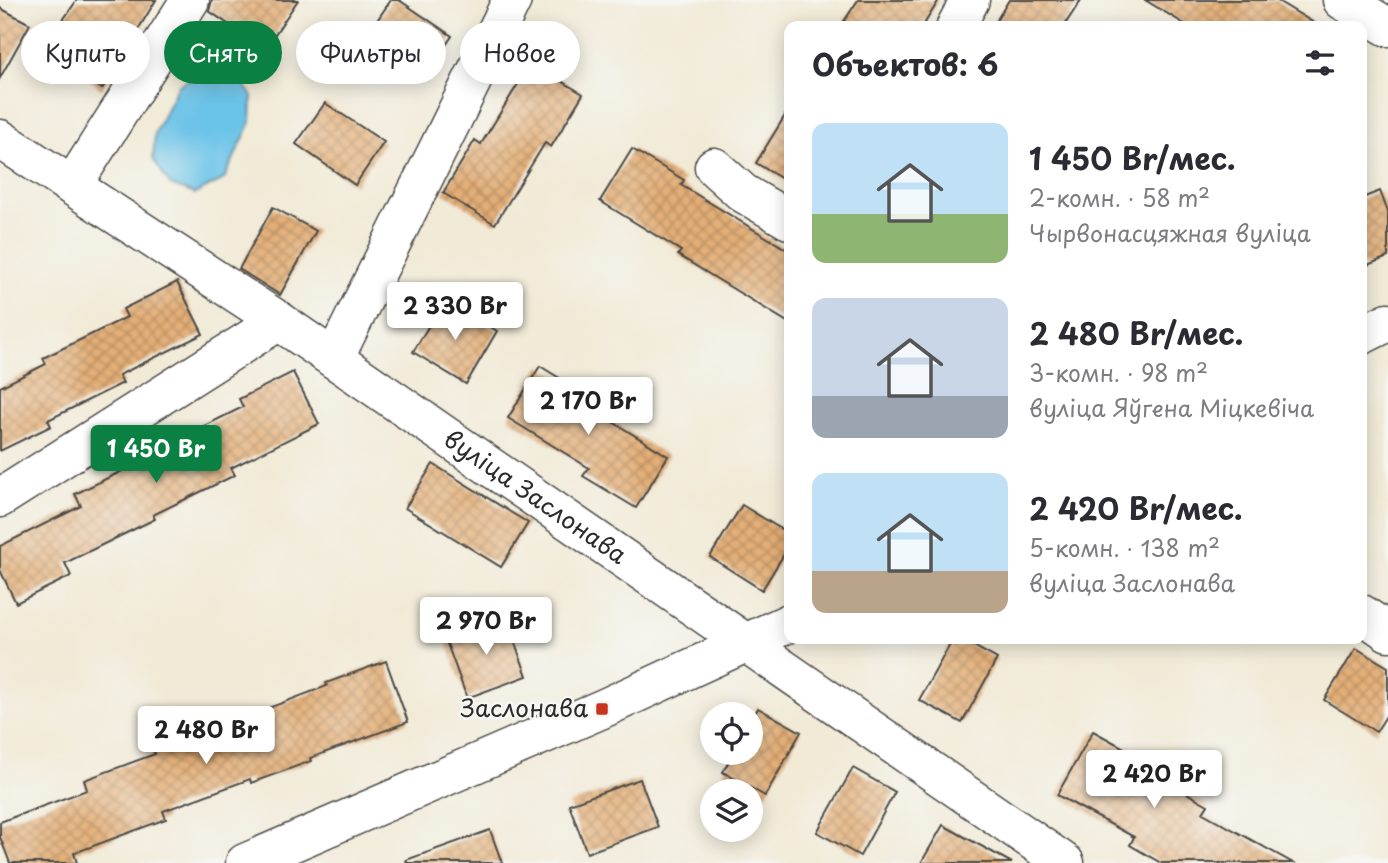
<!DOCTYPE html>
<html lang="ru">
<head>
<meta charset="utf-8">
<style>
  :root { --surface:#fff; --page:#f2f2f3; --text:#2b2b33; --muted:#7c7c81; --accent:#0b8043 }
  body { margin:0; font-family:"Playpen Sans",sans-serif; background:var(--page); color:var(--text); height:100vh; display:flex; flex-direction:column; font-size:26px; white-space:nowrap }
  * { box-sizing:border-box; margin:0 }
  p { font-size:23px; color:var(--muted) }
  .icon { flex:none; width:38px; height:38px; fill:none; stroke:currentColor; stroke-width:2; stroke-linecap:round; stroke-linejoin:round }
  .map { position:relative; flex:1; overflow:hidden }
  .panel { position:absolute; left:784px; top:21px; width:583px; height:623px; display:flex; flex-direction:column; background:var(--surface); border-radius:14px; box-shadow:0 4px 18px #0003 }
  .panel>* { flex:none }
  .hud { position:absolute; left:21px; top:21px; width:658px; height:63px; display:flex; gap:14px }
  .fabs { position:absolute; left:700px; top:702px; display:grid; gap:14px }
  .fabs a { display:grid; place-items:center; width:63px; height:63px; border-radius:50%; background:var(--surface); box-shadow:0 4px 18px #0003; font-size:35px }
  .price { position:absolute; translate:-50% -60px; padding:0 16px; border-radius:7px; background:#fff; color:#222; font-size:23px; line-height:46px; filter:drop-shadow(0 2px 4px #0008) }
  .price::after { content:''; position:absolute; left:50%; top:42px; width:21px; height:16px; margin-left:-10px; background:inherit; clip-path:polygon(0 0,100% 0,50% 100%) }
  .price.active { background:var(--accent); color:#fff }
  ul { padding:0; list-style:none }
  li { display:flex; align-items:center; gap:21px; height:175px; padding:0 28px }
  li span { display:grid; place-items:center; flex:none; width:196px; height:140px; border-radius:14px; color:#555 }
  li>.icon { margin-inline-start:auto }
  span .icon { width:84px; height:84px; fill:#fffc; stroke-width:1 }
  li b { font-size:30px }
  h2 { display:flex; justify-content:space-between; align-items:center; height:84px; padding:0 28px; font-size:30px }
  .pill { padding:0 24px; border-radius:32px; background:var(--surface); box-shadow:0 4px 18px #0003; font-size:24px; line-height:63px }
  .pill.active { background:var(--accent); color:#fff }
  .map>svg:first-child { display:block }
  .water { fill:#6bc3e8; stroke:#4b778a; stroke-width:2 }
  .building { fill:url(#building-cross-hatch) }
  .lines { fill:none; stroke-linecap:round; stroke-linejoin:round }
  .minor-casing { stroke:#494845; stroke-width:41 }
  .minor { stroke:#fff; stroke-width:38 }
  .poi-dot { fill:#c8321e; stroke:#f6f6f2; stroke-width:2.5 }
  .labels { text-anchor:middle; stroke-width:5; stroke-linejoin:round; paint-order:stroke }
  .street-label { font-size:24px; fill:#2b2b2b; stroke:#f6f6f2 }
  .poi-label { font-size:24px; fill:#2b2b2b; stroke:#f6f6f2; text-anchor:end }
</style>
</head>
<body>
<div class="map">
<svg width="1388" height="863" viewBox="0 0 1388 863">
  <defs>
    <pattern id="building-cross-hatch" width="8" height="8" patternUnits="userSpaceOnUse" patternTransform="scale(1.75)"><rect width="8" height="8" fill="#e4af77"/><path d="M0 0l8 8M0 8l8-8" fill="none" stroke="#b98f62"/></pattern>
  </defs>
  <rect width="100%" height="100%" fill="#f6f6f2"/>
  <filter id="ink" filterUnits="userSpaceOnUse"><feTurbulence type="fractalNoise" baseFrequency=".0143" numOctaves="2"/><feDisplacementMap in="SourceGraphic" scale="14" xChannelSelector="R" yChannelSelector="G"/><feConvolveMatrix kernelMatrix="1 2 1 2 8 2 1 2 1" color-interpolation-filters="sRGB"/></filter>
  <filter id="wash" filterUnits="userSpaceOnUse"><feTurbulence type="fractalNoise" baseFrequency=".00686" numOctaves="4" result="noise"/><feDisplacementMap in="SourceGraphic" scale="28" xChannelSelector="R" yChannelSelector="G"/><feGaussianBlur stdDeviation="1.57" result="paint"/><feColorMatrix in="noise" values="0 0 0 0 0 0 0 0 0 0 0 0 0 0 0 0 0 1.4 0 .05"/><feComposite in="paint" operator="in"/></filter>
  <g filter="url(#wash)">
    <rect width="100%" height="100%" fill="#f1ead7"/>
    <polygon class="water" points="222,68 238,77 252,96 251,122 224,179 195,194 170,185 153,159 155,133 178,86 205,69"/>
    <g id="blocks">
      <g class="building">
        <polygon points="77,0 156,0 102,89 44,47"/>
        <polygon points="212,0 298,0 265,49 209,11"/>
        <polygon points="391,0 399,0 452,36 424,78 365,38"/>
        <polygon points="858,0 939,0 923,26 841,26"/>
        <polygon points="1009,0 1081,0 1064,26 993,26"/>
        <polygon points="1145,0 1276,0 1319,26 1188,26"/>
        <polygon points="0,8 30,24 0,78"/>
        <polygon points="531,63 583,94 551,147 545,143 495,224 443,193 475,140 481,144"/>
        <polygon points="325,103 384,142 355,185 296,144"/>
        <polygon points="789,109 789,183 756,163"/>
        <polygon points="632,149 684,180 681,185 789,251 789,323 678,255 681,251 600,201"/>
        <polygon points="1380,191 1388,212 1388,257 1362,267 1362,198"/>
        <polygon points="273,207 316,231 280,295 239,269"/>
        <polygon points="177,282 203,334 119,375 123,383 48,420 51,426 0,451 0,387 46,364 43,358 127,317 123,309"/>
        <polygon points="445,299 497,331 466,384 413,352"/>
        <polygon points="540,366 592,398 587,406 668,456 636,508 583,476 589,468 508,418"/>
        <polygon points="293,372 319,424 231,468 235,475 153,515 155,519 65,563 71,576 16,603 0,570 0,546 81,506 75,494 157,454 155,450 243,407 239,399"/>
        <polygon points="433,464 528,523 501,567 405,508"/>
        <polygon points="742,505 789,534 789,546 762,590 710,557"/>
        <polygon points="505,616 527,676 467,698 445,638"/>
        <polygon points="953,639 961,639 997,659 962,723 919,700"/>
        <polygon points="1356,648 1388,667 1388,713 1376,732 1324,700"/>
        <polygon points="386,661 408,722 310,758 311,761 251,783 250,779 163,811 166,819 74,853 77,863 10,863 0,837 0,822 87,790 84,780 155,754 152,747 212,725 213,729 327,686 326,683"/>
        <polygon points="758,708 801,732 765,796 723,772 734,752 751,752 751,722"/>
        <polygon points="1093,731 1135,754 1131,762 1208,805 1203,813 1293,863 1161,863 1130,845 1134,837 1057,795"/>
        <polygon points="853,768 895,792 860,856 817,832"/>
        <polygon points="640,779 658,827 587,853 569,804"/>
        <polygon points="943,825 1012,863 921,863"/>
        <polygon points="490,830 502,863 407,863 406,860"/>
      </g>
    </g>
  </g>
  <g filter="url(#ink)">
    <use href="#blocks" fill-opacity="0" stroke="#494845" stroke-width="2"/>
    <g class="lines">
      <g class="minor-casing">
        <g id="minor">
          <polyline points="1342,0 1388,27"/>
          <polyline points="956,26 970,0"/>
          <path id="s1" d="M0 139 279 321 1065 863"/>
          <polyline points="714,167 743,193 789,220"/>
          <polyline points="72,186 190,0"/>
          <polyline points="1362,335 1388,322"/>
          <polyline points="334,359 512,0"/>
          <polyline points="0,498 279,321"/>
          <polyline points="1362,614 1388,632"/>
          <polyline points="245,863 602,709 789,623"/>
        </g>
      </g>
      <use href="#minor" class="minor"/>
    </g>
  </g>
  <rect class="poi-dot" x="595" y="702" width="14" height="14" rx="3.5"/>
  <g class="labels">
    <g class="street-label">
      <text dy="8" stroke="none"><textPath href="#s1" startOffset="644">вуліца Заслонава</textPath></text>
    </g>
    <g class="poi-label">
      <text x="588" y="717">Заслонава</text>
    </g>
  </g>
</svg>
<div class="fabs">
<a><svg class="icon" aria-label="locate" viewBox="0 0 24 24"><circle cx="12" cy="12" r="6"/><path d="M12 2v4M12 18v4M2 12h4M18 12h4"/></svg></a>
<a><svg class="icon" aria-label="layers" viewBox="0 0 24 24"><path d="M12 4l9 5-9 5-9-5zM3 14l9 5 9-5"/></svg></a>
</div>
<b class="price" style="left:455px;top:342px">2 330 Br</b>
<b class="price" style="left:588px;top:437px">2 170 Br</b>
<b class="price active" style="left:156px;top:485px">1 450 Br</b>
<b class="price" style="left:486px;top:657px">2 970 Br</b>
<b class="price" style="left:206px;top:766px">2 480 Br</b>
<b class="price" style="left:1154px;top:810px">2 420 Br</b>
<div class="hud">
<a class="pill">Купить</a>
<a class="pill active">Снять</a>
<a class="pill">Фильтры</a>
<a class="pill">Новое</a>
</div>
<section class="panel">
<h2>Объектов: 6<svg class="icon" aria-label="filters" viewBox="0 0 24 24"><path d="M4 7h16M4 17h16"/><circle cx="9" cy="7" r="2"/><circle cx="15" cy="17" r="2"/></svg></h2>
<ul>
<li><span style="background:linear-gradient(#bfe0f5 65%,#8fb573 0)"><svg class="icon" aria-label="home" viewBox="0 0 24 24"><path d="M3 11l9-7 9 7M6 9v11h12V9"/></svg></span><div><b>1 450 Br/мес.</b><p>2-комн. · 58 m²</p><p>Чырвонасцяжная вуліца</p></div></li>
<li><span style="background:linear-gradient(#c9d6e8 70%,#9aa5b1 0)"><svg class="icon" aria-label="home" viewBox="0 0 24 24"><path d="M3 11l9-7 9 7M6 9v11h12V9"/></svg></span><div><b>2 480 Br/мес.</b><p>3-комн. · 98 m²</p><p>вуліца Яўгена Міцкевіча</p></div></li>
<li><span style="background:linear-gradient(#bfe0f5 70%,#b9a48a 0)"><svg class="icon" aria-label="home" viewBox="0 0 24 24"><path d="M3 11l9-7 9 7M6 9v11h12V9"/></svg></span><div><b>2 420 Br/мес.</b><p>5-комн. · 138 m²</p><p>вуліца Заслонава</p></div></li>
</ul>
</section>
</div>
</body>
</html>
